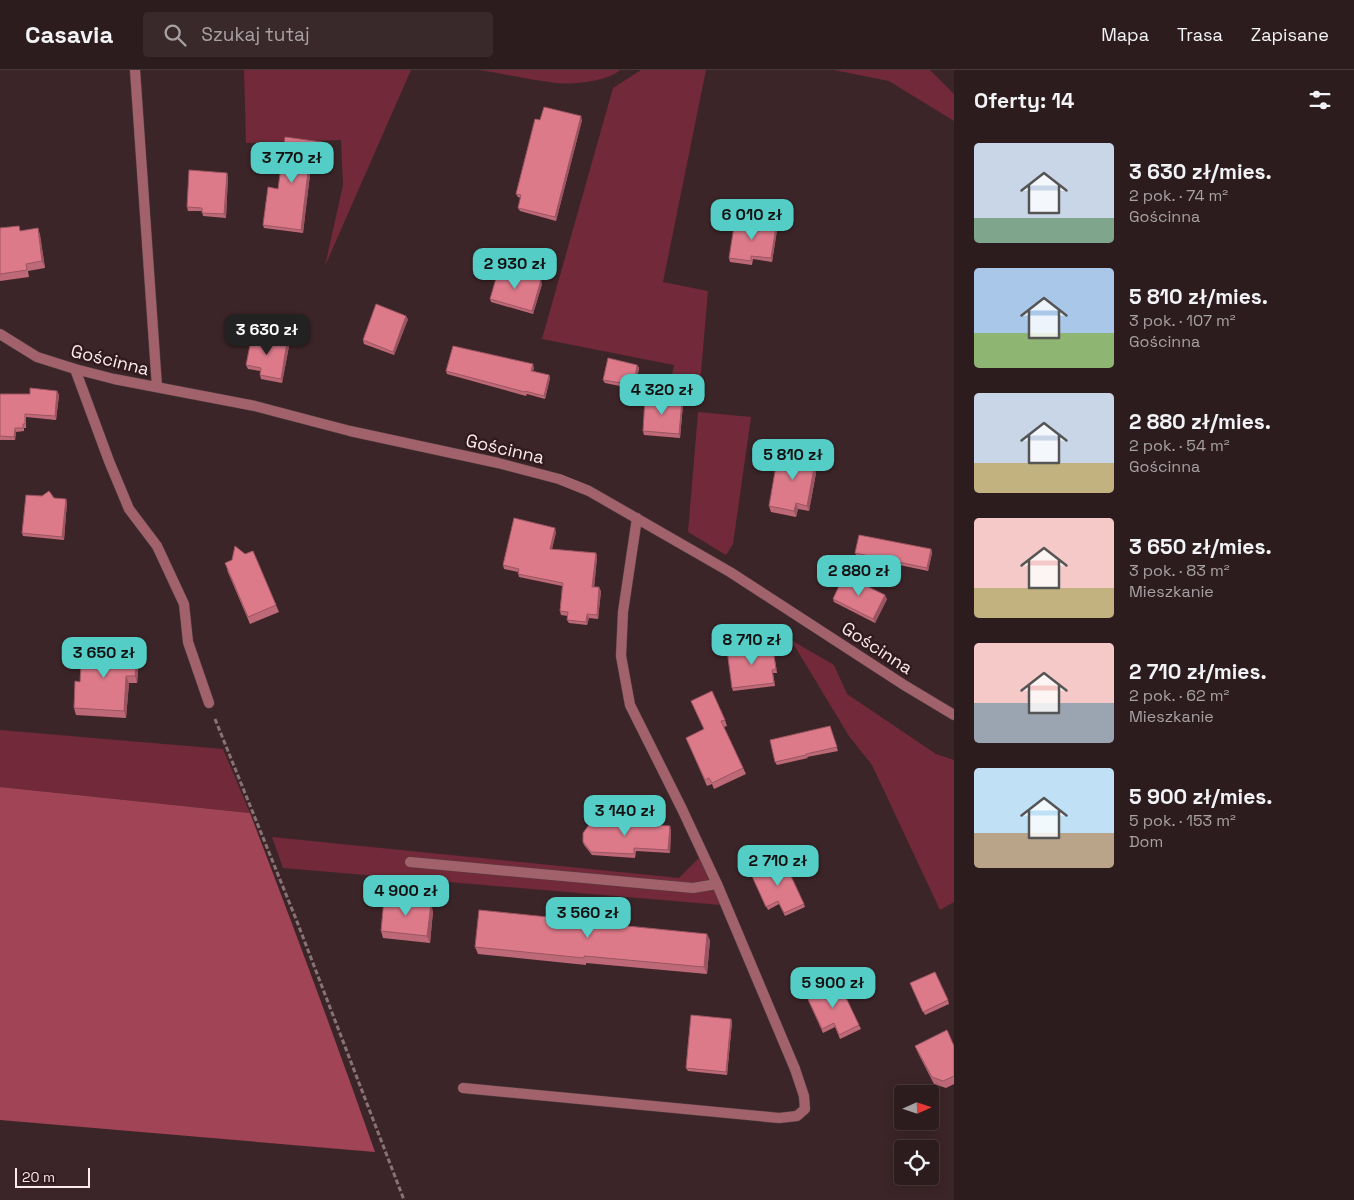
<!DOCTYPE html>
<html lang="pl">
<head>
<meta charset="utf-8">
<style>
  :root { --surface:#2d1c1e; --page:#39292b; --text:#f1f3f6; --muted:#a7a1a4; --line:#483a3c; --accent:#54cdc7 }
  body { margin:0; font-family:"Space Grotesk",sans-serif; background:var(--page); color:var(--text); height:100vh; display:flex; flex-direction:column; font-size:19px; white-space:nowrap }
  * { box-sizing:border-box; margin:0 }
  p { font-size:16px; color:var(--muted) }
  .icon { flex:none; width:28px; height:28px; fill:none; stroke:currentColor; stroke-width:2; stroke-linecap:round; stroke-linejoin:round }
  .map { position:relative; flex:1; overflow:hidden }
  .drawer { display:flex; flex-direction:column; background:var(--surface); width:400px }
  .drawer>* { flex:none }
  .needle { width:32px; rotate:87deg }
  .buttons { position:absolute; left:894px; top:1015px; display:grid; gap:10px }
  .buttons a { display:grid; place-items:center; width:45px; height:45px; border-radius:5px; background:var(--surface); box-shadow:0 2px 12px #0003,0 0 0 1px var(--line); font-size:25px }
  .scale { position:absolute; left:15px; bottom:12px; width:75px; box-sizing:border-box; padding-left:5px; border:2px solid #fbebec; border-top:0; font-size:14px; line-height:18px; white-space:nowrap; color:#fbebec; -webkit-text-stroke:4px #311b1f; paint-order:stroke }
  .price { position:absolute; translate:-50% -42px; padding:0 11px; border-radius:10px; background:var(--accent); color:#111; font-size:16px; line-height:32px; filter:drop-shadow(0 1px 2px #0008) }
  .price::after { content:''; position:absolute; left:50%; top:30px; width:15px; height:11px; margin-left:-8px; background:inherit; clip-path:polygon(0 0,100% 0,50% 100%) }
  .price.current { background:#222; color:#fff }
  ul { padding:0; list-style:none }
  li { display:flex; align-items:center; gap:15px; height:125px; padding:0 20px }
  li span { display:grid; place-items:center; flex:none; width:140px; height:100px; border-radius:5px; color:#555 }
  li>.icon { margin-inline-start:auto }
  span .icon { width:60px; height:60px; fill:#fffc; stroke-width:1 }
  li b { font-size:21px }
  h2 { display:flex; justify-content:space-between; align-items:center; height:60px; padding:0 20px; font-size:21px }
  header { display:flex; align-items:center; gap:30px; box-sizing:border-box; height:70px; padding:0 25px; background:var(--surface); border-bottom:1px solid var(--line) }
  header strong { font-size:24px }
  nav { display:flex; gap:28px; margin-inline-start:auto; font-size:18px }
  .search { width:350px; height:45px; background:var(--page); display:flex; align-items:center; gap:12px; box-sizing:border-box; padding:0 18px; border-radius:5px; color:var(--muted); font-size:19px }
  main { display:flex; flex:1; min-height:0 }
  .map>svg:first-child { display:block }
  .green { fill:#722939 }
  .forest { fill:#a04456 }
  .lines { fill:none; stroke-linecap:round; stroke-linejoin:round }
  .service-casing { stroke:#574143; stroke-width:11 }
  .minor-casing { stroke:#574143; stroke-width:11 }
  .path { stroke:#877375; stroke-width:3; stroke-dasharray:5 2.5; stroke-linecap:butt }
  .service { stroke:#a1626c; stroke-width:10 }
  .minor { stroke:#a1626c; stroke-width:10 }
  .wall { fill:#be6977 }
  .shaded-wall { fill:#9b5561 }
  .building { fill:#dd7a8a; stroke:#9b5561 }
  .labels { text-anchor:middle; stroke-width:5; stroke-linejoin:round; paint-order:stroke }
  .street-label { font-size:18px; fill:#fbebec; stroke:#311b1f }
</style>
</head>
<body>
<header>
<strong>Casavia</strong>
<div class="search"><svg class="icon" aria-label="search" viewBox="0 0 24 24"><circle cx="10" cy="10" r="6"/><path d="M15 15l6 6"/></svg>Szukaj tutaj</div>
<nav><a>Mapa</a><a>Trasa</a><a>Zapisane</a></nav>
</header>
<main>
<div class="map">
<svg width="954" height="1130" viewBox="0 0 954 1130">
  <rect width="100%" height="100%" fill="#3c2528"/>
  <g class="green">
    <polygon points="244,0 411,0 325,196 343,115 341,70 246,73"/>
    <path d="M479 0H620C608 11 573 15 556 13 531 10 505 4 479 0Z"/>
    <polygon points="641,0 706,0 663,212 708,221 699,325 669,320 674,295 542,269 613,18"/>
    <polygon points="834,0 930,0 954,24 954,51 889,11"/>
    <polygon points="698,342 751,347 733,474 726,485 688,462"/>
    <polygon points="791,570 834,595 847,624 936,684 954,690 954,832 940,840 872,695 849,666"/>
    <polygon points="0,660 223,679 250,743 0,717"/>
    <polygon points="272,767 679,808 699,788 721,835 283,798"/>
  </g>
  <path class="forest" d="M0 717 250 743C293 855 335 968 375 1082L0 1050Z"/>
  <g class="lines">
    <g class="service-casing">
      <g id="service">
        <polyline points="135,0 157,317"/>
        <polyline points="463,1018 779,1048 797,1046 805,1039 804,1026 795,999"/>
      </g>
    </g>
    <g class="minor-casing">
      <g id="minor">
        <polyline points="0,264 37,287 75,299 114,309 255,336 350,361 498,393 559,409 589,421 730,502 904,615 954,645"/>
        <polyline points="75,299 109,391 129,439 157,476 184,534 188,572 209,633"/>
        <polyline points="637,448 623,542 621,586 630,635 682,739 717,814 795,999"/>
        <polyline points="410,792 693,818 717,814"/>
      </g>
    </g>
    <polyline class="path" points="215,649 296,849 404,1130"/>
    <use href="#service" class="service"/>
    <use href="#minor" class="minor"/>
  </g>
  <g class="wall">
    <polygon points="540,50 582,50 556,151 520,141 518,138 521,128 518,127 516,124"/>
    <polygon points="324,76 320,97 311,96 303,163 264,158 263,155 278,119"/>
    <polygon points="228,106 226,148 203,146 202,141 188,141 187,137"/>
    <polygon points="0,158 21,161 38,158 40,165 45,198 28,201 29,207 0,211"/>
    <polygon points="777,160 772,192 753,189 752,195 730,192 729,188"/>
    <polygon points="542,214 533,244 491,232 490,229"/>
    <polygon points="408,249 394,285 364,274 363,270"/>
    <polygon points="289,276 282,313 261,309 260,305 260,301 248,299 246,295"/>
    <polygon points="637,295 639,298 635,319 605,313 603,310"/>
    <polygon points="534,298 533,301 549,305 550,308 545,329 527,324 526,326 447,304 446,301"/>
    <polygon points="57,321 59,325 56,350 26,347 26,358 24,358 24,361 16,362 15,370 0,370 0,324 30,324"/>
    <polygon points="683,334 680,368 644,365 643,361"/>
    <polygon points="817,385 816,403 809,441 798,439 796,447 771,442 769,436 794,393"/>
    <polygon points="42,426 54,428 67,432 64,470 23,466 22,463"/>
    <polygon points="556,462 552,479 596,483 597,487 594,517 601,521 598,549 589,548 587,555 569,553 567,550 568,546 561,545 560,541 562,516 519,507 518,502 504,499 503,495"/>
    <polygon points="931,479 932,483 928,501 857,486 855,483"/>
    <polygon points="245,484 276,535 279,542 250,554 227,500"/>
    <polygon points="833,529 887,529 875,553 834,532"/>
    <polygon points="772,574 773,577 777,603 773,603 775,616 733,621 732,618"/>
    <polygon points="137,582 139,589 137,613 129,613 126,648 76,645 74,638 80,612"/>
    <polygon points="691,631 725,650 727,656 724,657 746,704 714,719 712,714 707,716 686,668 704,659"/>
    <polygon points="830,656 838,681 807,687 808,688 777,695 775,692"/>
    <polygon points="671,760 670,783 636,781 635,788 592,785 584,775 583,772"/>
    <polygon points="753,808 804,834 805,837 785,846 779,834 768,840"/>
    <polygon points="433,841 430,873 383,868 381,861"/>
    <polygon points="587,851 588,852 710,870 707,904 586,893 586,895 478,884 475,877"/>
    <polygon points="912,917 948,930 949,934 925,945"/>
    <polygon points="808,930 859,955 861,959 840,969 835,957 823,963"/>
    <polygon points="731,949 732,952 727,1005 688,1001 686,998"/>
    <polygon points="915,976 954,976 954,1014 946,1018 934,1014 918,983"/>
  </g>
  <g class="shaded-wall">
    <polygon points="581,46 582,50 556,151 555,147"/>
    <polygon points="322,72 324,76 320,97 319,94"/>
    <polygon points="309,93 311,96 303,163 301,160"/>
    <polygon points="227,103 228,106 226,148 224,144"/>
    <polygon points="776,156 777,160 772,192 771,188"/>
    <polygon points="38,158 40,165 45,198 42,191"/>
    <polygon points="541,210 542,214 533,244 532,241"/>
    <polygon points="406,246 408,249 394,285 393,282"/>
    <polygon points="287,272 289,276 282,313 281,309"/>
    <polygon points="533,294 534,298 532,304 531,301"/>
    <polygon points="637,295 639,298 635,319 634,315"/>
    <polygon points="549,305 550,308 545,329 544,326"/>
    <polygon points="57,321 59,325 56,350 55,346"/>
    <polygon points="682,331 683,334 680,368 679,364"/>
    <polygon points="15,358 16,362 15,370 14,367"/>
    <polygon points="815,379 817,385 816,403 809,441 807,436"/>
    <polygon points="66,429 67,432 64,470 62,467"/>
    <polygon points="796,433 798,439 796,447 794,441"/>
    <polygon points="555,458 556,462 551,482 550,479"/>
    <polygon points="931,479 932,483 928,501 927,498"/>
    <polygon points="596,483 597,487 594,520 592,517"/>
    <polygon points="599,517 601,521 598,549 597,545"/>
    <polygon points="885,525 887,529 875,553 873,549"/>
    <polygon points="587,544 589,548 587,555 586,552"/>
    <polygon points="772,574 773,577 777,603 776,599"/>
    <polygon points="137,582 139,589 137,613 135,606"/>
    <polygon points="126,606 129,613 126,648 124,641"/>
    <polygon points="670,756 671,760 670,783 668,780"/>
    <polygon points="431,834 433,841 430,873 427,866"/>
    <polygon points="707,864 710,870 707,904 704,897"/>
    <polygon points="731,949 732,952 727,1005 726,1002"/>
  </g>
  <g class="building">
    <polygon points="544,37 581,46 555,147 518,138 521,125 516,124 535,49 540,50"/>
    <polygon points="285,67 322,72 319,94 309,93 301,160 263,155 268,117 278,119"/>
    <polygon points="189,100 227,103 224,144 202,143 202,138 187,137"/>
    <polygon points="735,150 776,156 771,188 751,186 751,191 729,188"/>
    <polygon points="19,156 20,161 38,158 42,191 26,194 27,200 0,204 0,158"/>
    <polygon points="499,198 541,210 532,241 490,229"/>
    <polygon points="376,234 406,246 393,282 363,270"/>
    <polygon points="252,265 287,272 281,309 260,305 261,298 246,295"/>
    <polygon points="453,276 533,294 531,301 549,305 544,326 525,321 525,322 446,301"/>
    <polygon points="608,288 637,295 634,315 603,310"/>
    <polygon points="30,318 57,321 55,346 25,344 25,354 23,354 23,358 15,358 14,367 0,366 0,324 30,324"/>
    <polygon points="645,328 682,331 679,364 643,361"/>
    <polygon points="796,377 815,379 814,398 807,436 796,433 794,441 769,436 777,390 794,393"/>
    <polygon points="49,421 54,428 66,429 62,467 22,463 26,425 42,426"/>
    <polygon points="514,448 555,458 550,479 596,483 592,517 599,517 597,545 587,544 586,552 567,550 568,542 560,541 563,513 518,504 519,499 503,495"/>
    <polygon points="859,465 931,479 927,498 855,483"/>
    <polygon points="235,476 245,484 253,481 276,535 248,547 225,493 232,490"/>
    <polygon points="844,505 885,525 873,549 833,529"/>
    <polygon points="772,574 776,599 772,600 774,613 732,618 727,580"/>
    <polygon points="82,579 137,582 135,606 126,606 124,641 74,638 75,611 80,612"/>
    <polygon points="712,621 725,650 721,651 743,698 712,713 709,708 705,710 686,668 704,659 691,631"/>
    <polygon points="830,656 837,677 806,684 806,685 775,692 770,670"/>
    <polygon points="592,751 670,756 668,780 634,778 634,784 591,782 583,772 583,763"/>
    <polygon points="784,791 804,834 784,843 778,831 766,837 751,804"/>
    <polygon points="384,829 431,834 427,866 381,861"/>
    <polygon points="479,840 587,851 587,852 707,864 704,897 584,886 584,888 475,877"/>
    <polygon points="935,902 948,930 923,942 910,913"/>
    <polygon points="839,913 859,955 839,965 834,953 822,959 807,927"/>
    <polygon points="691,945 731,949 726,1002 686,998"/>
    <polygon points="947,960 954,976 954,1006 943,1011 932,1007 915,976"/>
  </g>
  <g class="labels">
    <g class="street-label">
      <text transform="translate(110 290) rotate(14)" y="6">Gościnna</text>
      <text transform="translate(505 379) rotate(13)" y="6">Gościnna</text>
      <text transform="translate(877 578) rotate(33)" y="6">Gościnna</text>
    </g>
  </g>
</svg>
<div class="buttons">
<a><svg class="needle" viewBox="-14 -14 28 28"><path d="M0-13l5 13h-10z" fill="#e53935"/><path d="M0 13l5-13h-10z" fill="#a7a1a4"/></svg></a>
<a><svg class="icon" aria-label="locate" viewBox="0 0 24 24"><circle cx="12" cy="12" r="6"/><path d="M12 2v4M12 18v4M2 12h4M18 12h4"/></svg></a>
</div>
<div class="scale">20 m</div>
<b class="price" style="left:292px;top:114px">3 770 zł</b>
<b class="price" style="left:752px;top:171px">6 010 zł</b>
<b class="price" style="left:515px;top:220px">2 930 zł</b>
<b class="price current" style="left:267px;top:286px">3 630 zł</b>
<b class="price" style="left:662px;top:346px">4 320 zł</b>
<b class="price" style="left:793px;top:411px">5 810 zł</b>
<b class="price" style="left:859px;top:527px">2 880 zł</b>
<b class="price" style="left:752px;top:596px">8 710 zł</b>
<b class="price" style="left:104px;top:609px">3 650 zł</b>
<b class="price" style="left:625px;top:767px">3 140 zł</b>
<b class="price" style="left:778px;top:817px">2 710 zł</b>
<b class="price" style="left:406px;top:847px">4 900 zł</b>
<b class="price" style="left:588px;top:869px">3 560 zł</b>
<b class="price" style="left:833px;top:939px">5 900 zł</b>
</div>
<section class="drawer">
<h2>Oferty: 14<svg class="icon" aria-label="filters" viewBox="0 0 24 24"><path d="M4 7h16M4 17h16"/><circle cx="9" cy="7" r="2"/><circle cx="15" cy="17" r="2"/></svg></h2>
<ul>
<li><span style="background:linear-gradient(#c9d6e8 75%,#7fa58c 0)"><svg class="icon" aria-label="home" viewBox="0 0 24 24"><path d="M3 11l9-7 9 7M6 9v11h12V9"/></svg></span><div><b>3 630 zł/mies.</b><p>2 pok. · 74 m²</p><p>Gościnna</p></div></li>
<li><span style="background:linear-gradient(#a9c7e8 65%,#8fb573 0)"><svg class="icon" aria-label="home" viewBox="0 0 24 24"><path d="M3 11l9-7 9 7M6 9v11h12V9"/></svg></span><div><b>5 810 zł/mies.</b><p>3 pok. · 107 m²</p><p>Gościnna</p></div></li>
<li><span style="background:linear-gradient(#c9d6e8 70%,#c2b280 0)"><svg class="icon" aria-label="home" viewBox="0 0 24 24"><path d="M3 11l9-7 9 7M6 9v11h12V9"/></svg></span><div><b>2 880 zł/mies.</b><p>2 pok. · 54 m²</p><p>Gościnna</p></div></li>
<li><span style="background:linear-gradient(#f6c9c9 70%,#c2b280 0)"><svg class="icon" aria-label="home" viewBox="0 0 24 24"><path d="M3 11l9-7 9 7M6 9v11h12V9"/></svg></span><div><b>3 650 zł/mies.</b><p>3 pok. · 83 m²</p><p>Mieszkanie</p></div></li>
<li><span style="background:linear-gradient(#f6c9c9 60%,#9aa5b1 0)"><svg class="icon" aria-label="home" viewBox="0 0 24 24"><path d="M3 11l9-7 9 7M6 9v11h12V9"/></svg></span><div><b>2 710 zł/mies.</b><p>2 pok. · 62 m²</p><p>Mieszkanie</p></div></li>
<li><span style="background:linear-gradient(#bfe0f5 65%,#b9a48a 0)"><svg class="icon" aria-label="home" viewBox="0 0 24 24"><path d="M3 11l9-7 9 7M6 9v11h12V9"/></svg></span><div><b>5 900 zł/mies.</b><p>5 pok. · 153 m²</p><p>Dom</p></div></li>
</ul>
</section>
</main>
</body>
</html>
